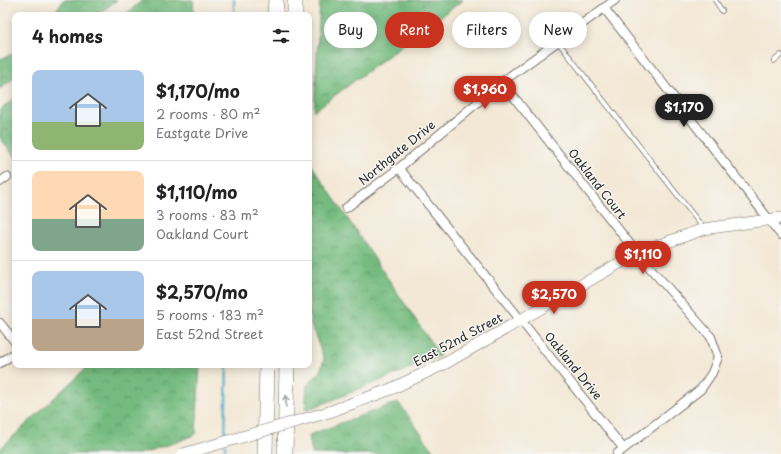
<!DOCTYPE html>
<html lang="en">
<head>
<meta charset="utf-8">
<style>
  :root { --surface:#fff; --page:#f6f6f6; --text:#222; --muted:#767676; --line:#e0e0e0; --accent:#c8321e }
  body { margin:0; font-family:"Playpen Sans",sans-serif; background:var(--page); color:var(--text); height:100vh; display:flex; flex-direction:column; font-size:15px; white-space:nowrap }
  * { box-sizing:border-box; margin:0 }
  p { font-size:13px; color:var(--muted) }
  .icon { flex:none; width:22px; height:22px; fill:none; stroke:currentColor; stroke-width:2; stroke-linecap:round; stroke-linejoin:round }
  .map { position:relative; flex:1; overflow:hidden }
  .side { position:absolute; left:12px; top:12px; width:300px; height:356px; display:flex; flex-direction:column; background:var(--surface); border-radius:8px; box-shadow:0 2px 10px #0003 }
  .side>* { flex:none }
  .banner { position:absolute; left:324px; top:12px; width:380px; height:36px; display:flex; gap:8px }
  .price { position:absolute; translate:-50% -34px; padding:0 9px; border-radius:14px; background:var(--accent); color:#fff; font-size:13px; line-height:26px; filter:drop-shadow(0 1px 2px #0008) }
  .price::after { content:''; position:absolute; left:50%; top:24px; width:12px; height:9px; margin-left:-6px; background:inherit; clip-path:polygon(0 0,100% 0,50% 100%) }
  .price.active { background:#222; color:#fff }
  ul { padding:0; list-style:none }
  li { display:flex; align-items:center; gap:12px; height:100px; padding:0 20px }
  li+li { border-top:1px solid var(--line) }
  li span { display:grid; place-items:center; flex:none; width:112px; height:80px; border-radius:8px; color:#555 }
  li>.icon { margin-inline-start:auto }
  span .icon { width:48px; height:48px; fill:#fffc; stroke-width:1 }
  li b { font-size:17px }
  h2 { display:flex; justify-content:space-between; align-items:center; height:48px; padding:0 20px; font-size:17px }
  .chip { padding:0 14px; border-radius:18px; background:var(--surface); box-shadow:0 2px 10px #0003; font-size:14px; line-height:36px }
  .chip.active { background:var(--accent); color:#fff }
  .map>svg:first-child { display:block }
  .forest { fill:url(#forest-crowns); stroke:#507355 }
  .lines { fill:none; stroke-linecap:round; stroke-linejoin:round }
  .stream { stroke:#46acc5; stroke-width:2.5 }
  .service-casing { stroke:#716d66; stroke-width:5.5 }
  .minor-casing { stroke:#716d66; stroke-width:10 }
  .secondary-casing { stroke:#716d66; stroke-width:12 }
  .motorway-casing { stroke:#716d66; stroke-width:16 }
  .service { stroke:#fff; stroke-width:4 }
  .minor { stroke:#fff; stroke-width:8 }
  .secondary { stroke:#fff; stroke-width:11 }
  .motorway { stroke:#fff; stroke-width:15 }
  .secondary-bridge-casing { stroke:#716d66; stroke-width:12; stroke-linecap:butt }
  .secondary-bridge { stroke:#fff; stroke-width:11 }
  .oneway { stroke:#a0a0a0 }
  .labels { text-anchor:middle; stroke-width:3; stroke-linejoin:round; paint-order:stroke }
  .street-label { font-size:12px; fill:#2b2b2b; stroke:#f6f6f2 }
</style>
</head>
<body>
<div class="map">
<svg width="781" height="454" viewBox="0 0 781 454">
  <defs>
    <pattern id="forest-crowns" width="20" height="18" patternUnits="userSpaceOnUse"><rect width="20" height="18" fill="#74bb7f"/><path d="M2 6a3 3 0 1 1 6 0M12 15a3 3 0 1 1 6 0" fill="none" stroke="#5f9868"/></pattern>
  </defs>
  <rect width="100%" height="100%" fill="#f6f6f2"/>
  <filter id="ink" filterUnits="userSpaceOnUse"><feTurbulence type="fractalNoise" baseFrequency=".025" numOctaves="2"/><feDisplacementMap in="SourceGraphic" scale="8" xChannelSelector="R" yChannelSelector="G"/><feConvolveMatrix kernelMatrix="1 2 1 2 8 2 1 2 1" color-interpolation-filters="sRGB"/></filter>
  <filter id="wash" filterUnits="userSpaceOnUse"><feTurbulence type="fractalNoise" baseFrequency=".012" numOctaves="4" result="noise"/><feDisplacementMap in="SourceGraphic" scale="16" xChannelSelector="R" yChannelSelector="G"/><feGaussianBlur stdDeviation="0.9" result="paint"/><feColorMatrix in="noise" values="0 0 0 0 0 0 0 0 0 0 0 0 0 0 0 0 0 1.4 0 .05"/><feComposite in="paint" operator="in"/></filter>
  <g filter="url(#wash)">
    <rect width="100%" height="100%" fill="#f3e8d5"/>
    <g class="forest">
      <polygon points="63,0 117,0 97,15 53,15"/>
      <polygon points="143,0 193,0 194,15 124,15"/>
      <polygon points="320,0 463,0 314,111"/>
      <polygon points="15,53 15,77 0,89 0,59"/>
      <polygon points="15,98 15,157 0,138 0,110"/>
      <polygon points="309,161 440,356 328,402 305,410 307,385 320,372 324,359 311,325 309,313"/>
      <polygon points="86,365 200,365 196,434 177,442 139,454 0,454 0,449 87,367"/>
      <polygon points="398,402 436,454 312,454 309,435"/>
    </g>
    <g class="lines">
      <g class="stream">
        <polyline points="234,15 234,0"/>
        <polyline points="225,438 227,365"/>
        <polyline points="225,454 225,445"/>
      </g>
    </g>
  </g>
  <g filter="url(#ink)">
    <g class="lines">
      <g class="service-casing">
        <g id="service">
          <polyline points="715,0 722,11"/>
          <polyline points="558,42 704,229"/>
          <polyline points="774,61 781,55"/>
        </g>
      </g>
      <g class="minor-casing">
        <g id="minor">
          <polyline points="604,8 781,235"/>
          <polyline points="502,82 637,253 711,337 718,357 712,373 701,389 617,454"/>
          <polyline points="399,168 623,448"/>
          <polyline points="0,182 7,177"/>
          <polyline points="346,208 399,168 502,82 615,0"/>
          <polyline points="0,323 15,342"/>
          <polyline points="0,363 15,353"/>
        </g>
      </g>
      <g class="secondary-casing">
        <polyline id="secondary" points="329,412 391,389 446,363 637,253 704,229 781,218"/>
      </g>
      <g class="motorway-casing">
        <g id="motorway">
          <polyline points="275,15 276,0"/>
          <polyline points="295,15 295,0"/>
          <polyline points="265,454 267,365"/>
          <polyline points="285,454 287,365"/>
        </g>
      </g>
      <use href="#service" class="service"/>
      <use href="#minor" class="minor"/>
      <use href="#secondary" class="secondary"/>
      <use href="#motorway" class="motorway"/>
      <g class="secondary-bridge-casing">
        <polyline id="secondary-bridge" points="183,454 329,412"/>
      </g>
      <use href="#secondary-bridge" class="secondary-bridge"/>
    </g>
    <defs><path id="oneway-shaft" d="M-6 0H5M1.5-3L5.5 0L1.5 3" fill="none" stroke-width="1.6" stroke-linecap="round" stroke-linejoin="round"/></defs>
    <use class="oneway" href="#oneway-shaft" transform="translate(286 401) rotate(-89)"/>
  </g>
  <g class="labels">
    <g class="street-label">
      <text transform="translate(397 153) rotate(-39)" y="4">Northgate Drive</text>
      <text transform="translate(597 184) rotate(52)" y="4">Oakland Court</text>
      <text transform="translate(458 340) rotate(-28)" y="4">East 52nd Street</text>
      <text transform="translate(573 366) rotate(51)" y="4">Oakland Drive</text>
    </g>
  </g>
</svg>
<b class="price" style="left:485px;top:110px">$1,960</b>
<b class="price active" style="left:684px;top:128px">$1,170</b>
<b class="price" style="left:643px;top:275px">$1,110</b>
<b class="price" style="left:554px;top:315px">$2,570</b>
<div class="banner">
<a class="chip">Buy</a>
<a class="chip active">Rent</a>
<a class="chip">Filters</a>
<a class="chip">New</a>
</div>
<section class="side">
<h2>4 homes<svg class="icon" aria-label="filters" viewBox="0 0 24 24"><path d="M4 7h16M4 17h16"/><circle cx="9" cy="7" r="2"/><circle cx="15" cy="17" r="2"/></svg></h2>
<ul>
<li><span style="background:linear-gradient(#a9c7e8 65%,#8fb573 0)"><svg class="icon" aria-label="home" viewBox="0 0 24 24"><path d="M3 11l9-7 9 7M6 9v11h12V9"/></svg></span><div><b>$1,170/mo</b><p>2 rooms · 80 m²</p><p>Eastgate Drive</p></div></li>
<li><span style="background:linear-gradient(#ffd9b3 60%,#7fa58c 0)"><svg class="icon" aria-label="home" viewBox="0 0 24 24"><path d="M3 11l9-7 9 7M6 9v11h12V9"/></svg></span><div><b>$1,110/mo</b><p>3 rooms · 83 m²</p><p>Oakland Court</p></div></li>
<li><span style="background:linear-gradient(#a9c7e8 60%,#b9a48a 0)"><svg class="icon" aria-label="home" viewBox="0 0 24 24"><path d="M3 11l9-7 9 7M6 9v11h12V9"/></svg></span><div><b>$2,570/mo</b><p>5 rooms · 183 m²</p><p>East 52nd Street</p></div></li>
</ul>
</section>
</div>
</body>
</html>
